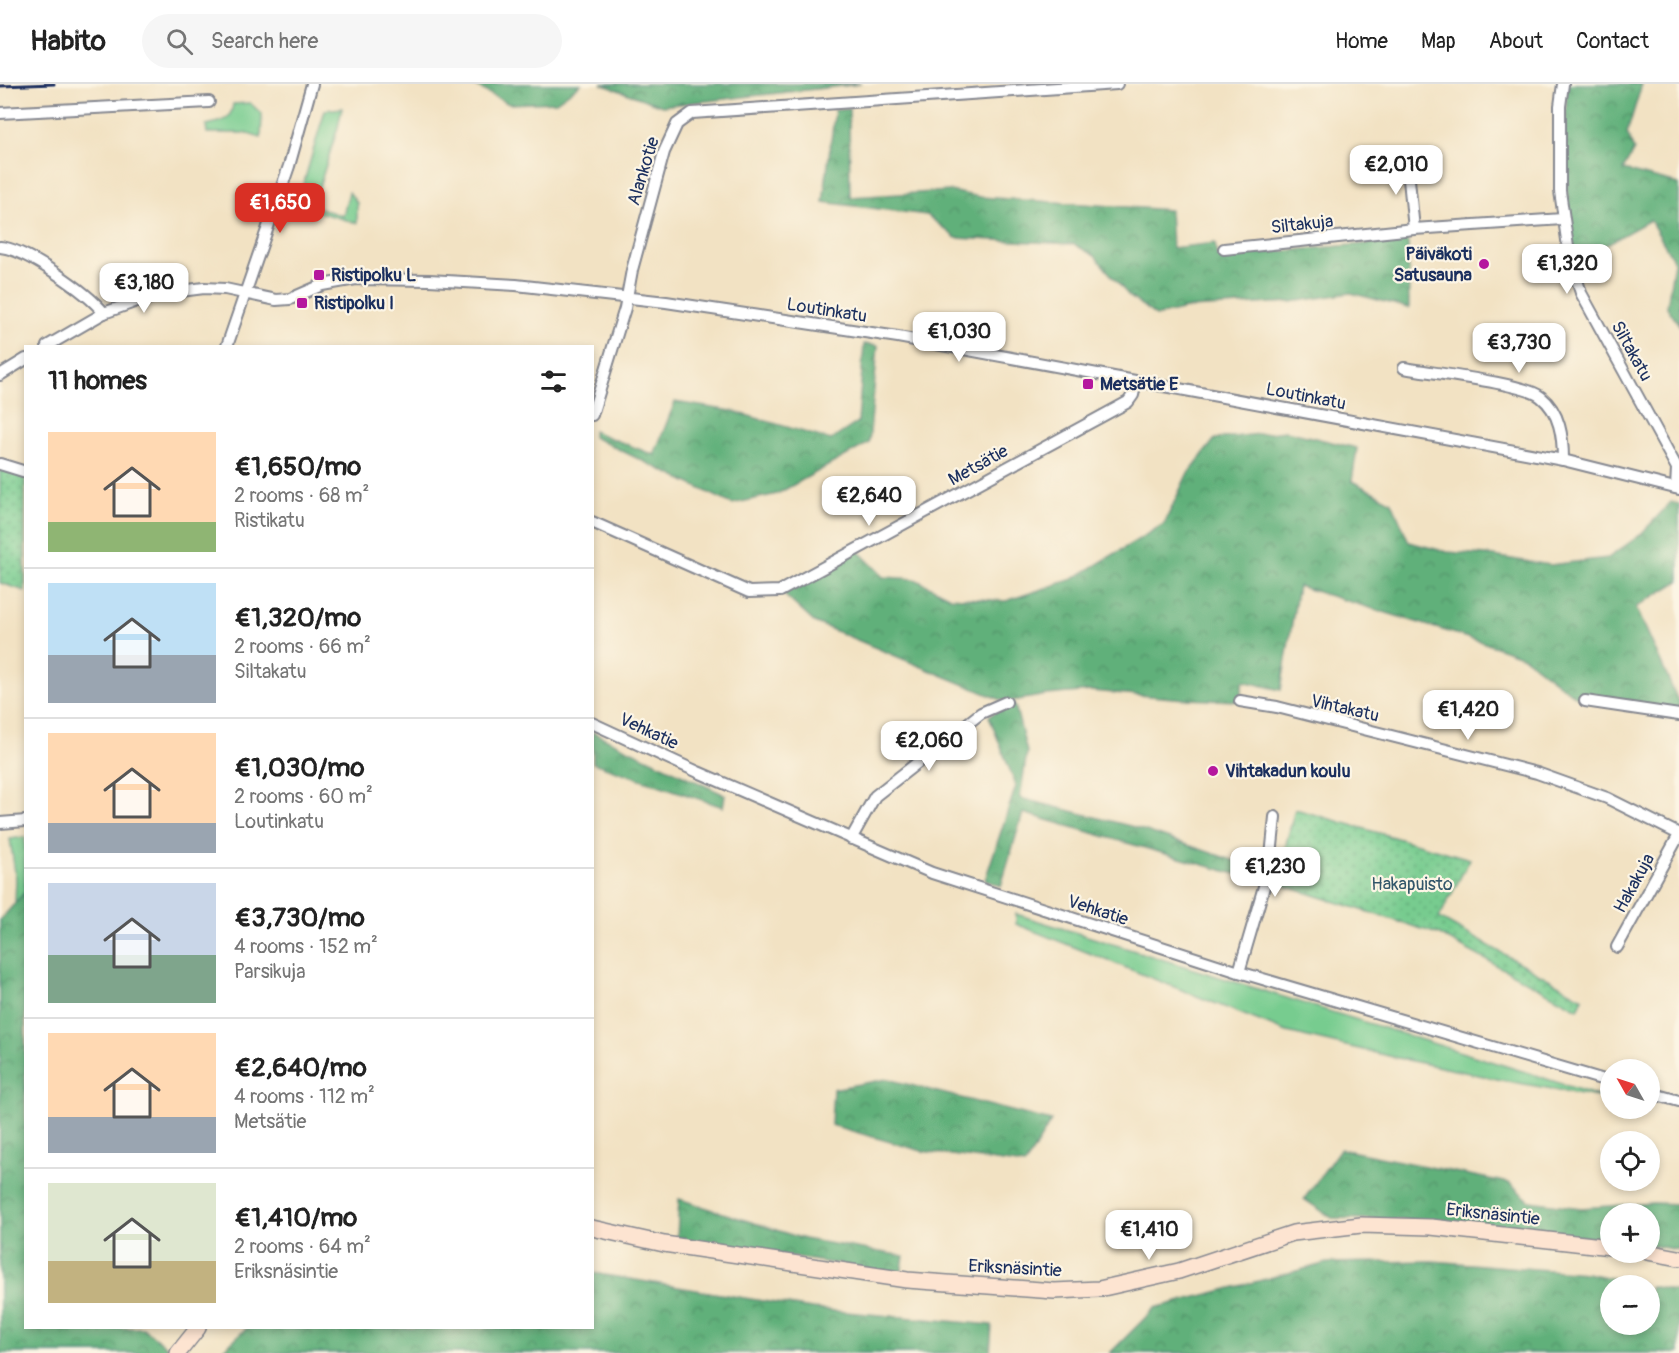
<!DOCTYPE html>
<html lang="en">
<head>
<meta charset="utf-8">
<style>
  :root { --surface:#fff; --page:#f6f6f6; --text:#222; --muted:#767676; --line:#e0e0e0; --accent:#d93025 }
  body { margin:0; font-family:Pangolin,sans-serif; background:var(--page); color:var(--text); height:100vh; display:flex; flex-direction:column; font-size:22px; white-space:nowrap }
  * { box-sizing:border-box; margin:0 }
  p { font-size:20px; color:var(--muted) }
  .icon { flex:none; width:33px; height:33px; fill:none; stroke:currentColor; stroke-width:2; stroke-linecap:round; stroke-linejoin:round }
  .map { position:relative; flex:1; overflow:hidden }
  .panel { position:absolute; left:24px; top:261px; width:570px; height:984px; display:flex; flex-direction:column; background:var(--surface); border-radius:0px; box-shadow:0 3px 9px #0003 }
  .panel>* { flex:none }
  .needle { width:39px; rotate:309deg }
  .buttons { position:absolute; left:1600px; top:975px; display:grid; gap:12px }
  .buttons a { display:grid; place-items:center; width:60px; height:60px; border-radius:50%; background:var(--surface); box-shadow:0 3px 9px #0003; font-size:30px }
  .price { position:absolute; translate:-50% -51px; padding:0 14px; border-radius:12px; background:#fff; color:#222; font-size:20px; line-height:39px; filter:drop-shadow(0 2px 3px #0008) }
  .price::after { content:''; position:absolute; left:50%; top:36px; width:18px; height:14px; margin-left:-9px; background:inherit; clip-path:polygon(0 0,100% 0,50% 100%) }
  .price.current { background:var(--accent); color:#fff }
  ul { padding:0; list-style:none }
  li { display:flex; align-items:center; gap:18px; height:150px; padding:0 24px }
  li+li { border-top:2px solid var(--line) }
  li span { display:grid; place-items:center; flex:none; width:168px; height:120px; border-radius:0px; color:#555 }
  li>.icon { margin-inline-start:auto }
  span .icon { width:72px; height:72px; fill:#fffc; stroke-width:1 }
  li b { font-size:26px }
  h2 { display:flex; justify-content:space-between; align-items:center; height:72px; padding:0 24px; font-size:26px }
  header { display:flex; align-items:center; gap:36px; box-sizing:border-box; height:84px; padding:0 30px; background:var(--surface); border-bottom:2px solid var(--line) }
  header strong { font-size:28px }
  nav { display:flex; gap:33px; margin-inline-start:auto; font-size:21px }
  .search { width:420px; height:54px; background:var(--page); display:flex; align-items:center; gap:15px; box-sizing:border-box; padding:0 21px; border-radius:33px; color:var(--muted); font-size:22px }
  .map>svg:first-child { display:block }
  .green { fill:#77cc8f; stroke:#497e76; stroke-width:1.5 }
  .forest { fill:url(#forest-crowns); stroke:#3e706c; stroke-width:1.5 }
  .park { fill:url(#park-dots); stroke:#497e76; stroke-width:1.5 }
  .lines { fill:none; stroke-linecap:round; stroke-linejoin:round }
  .street-casing { stroke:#868890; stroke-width:14 }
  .secondary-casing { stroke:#868890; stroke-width:18 }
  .street { stroke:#fff; stroke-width:10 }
  .secondary { stroke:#fde4d1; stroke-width:15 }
  .rail { stroke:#1b2f5e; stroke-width:3 }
  .poi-dot { fill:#b5179e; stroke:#fcf5e5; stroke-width:2 }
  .labels { text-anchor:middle; stroke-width:4.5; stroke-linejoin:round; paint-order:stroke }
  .street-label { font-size:18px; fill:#1b2f5e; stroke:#fcf5e5 }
  .poi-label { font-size:18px; font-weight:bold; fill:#1b2f5e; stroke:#fcf5e5; text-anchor:start }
  .park-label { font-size:18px; fill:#32566a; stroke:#fcf5e5 }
</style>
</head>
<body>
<header>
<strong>Habito</strong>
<div class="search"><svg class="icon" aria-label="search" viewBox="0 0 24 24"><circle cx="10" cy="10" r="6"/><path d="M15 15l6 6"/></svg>Search here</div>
<nav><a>Home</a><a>Map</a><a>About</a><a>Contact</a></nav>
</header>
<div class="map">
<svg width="1679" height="1269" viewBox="0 0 1679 1269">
  <defs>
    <pattern id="forest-crowns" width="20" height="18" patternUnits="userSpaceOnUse" patternTransform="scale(1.5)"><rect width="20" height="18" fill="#61b07a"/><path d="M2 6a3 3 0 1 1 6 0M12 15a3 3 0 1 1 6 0" fill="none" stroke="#4f9067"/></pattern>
    <pattern id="park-dots" width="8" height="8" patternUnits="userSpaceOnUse" patternTransform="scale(1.5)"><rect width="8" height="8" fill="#77cc8f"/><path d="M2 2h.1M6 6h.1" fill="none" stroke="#61a678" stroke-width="1.8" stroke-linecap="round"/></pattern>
  </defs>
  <rect width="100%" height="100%" fill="#fcf5e5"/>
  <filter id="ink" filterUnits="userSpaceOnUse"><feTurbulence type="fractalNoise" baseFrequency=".0167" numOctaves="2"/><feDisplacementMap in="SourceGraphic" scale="12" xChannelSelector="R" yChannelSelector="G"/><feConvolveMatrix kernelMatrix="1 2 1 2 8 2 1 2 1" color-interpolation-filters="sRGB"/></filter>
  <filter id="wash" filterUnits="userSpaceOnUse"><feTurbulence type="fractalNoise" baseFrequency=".008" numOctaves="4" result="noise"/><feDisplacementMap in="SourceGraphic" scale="24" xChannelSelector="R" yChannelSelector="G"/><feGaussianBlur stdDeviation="1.35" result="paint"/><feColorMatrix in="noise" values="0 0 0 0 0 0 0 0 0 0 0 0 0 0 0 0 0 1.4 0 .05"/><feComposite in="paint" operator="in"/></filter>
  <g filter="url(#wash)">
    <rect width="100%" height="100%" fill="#f2e2c3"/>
    <g class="green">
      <path d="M250 19 262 30 261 54 245 49H207L206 41C221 37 231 38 233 20Z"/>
      <polygon points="342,24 338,43 313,122 343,132 349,108 357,119 357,139 297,122 325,26"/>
      <polygon points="25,753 25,808 15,820 16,795 10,755"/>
      <polygon points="1016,830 1532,990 1604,1014 1507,997 1393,973 1287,948 1016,840"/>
    </g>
    <g class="forest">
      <polygon points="471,0 581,0 556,18 509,20"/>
      <polygon points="601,0 861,0 662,22"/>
      <polygon points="1567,0 1642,0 1627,49 1634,66 1623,86 1679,100 1679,241 1667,223 1674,177 1650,136 1576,177 1568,132 1565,47"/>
      <polygon points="849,25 850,113 950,107 980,113 1170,126 1172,164 1215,159 1217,173 1408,156 1409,224 1351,209 1291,218 1190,224 1156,232 1129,212 1095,172 1074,160 956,154 927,131 823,118 835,26"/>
      <polygon points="864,260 878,262 869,359 777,410 732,420 593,353 593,347 654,371 675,318 732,327 831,356 858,338"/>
      <polygon points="1286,347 1357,364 1352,397 1392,418 1409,458 1447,468 1486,471 1550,481 1608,474 1640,451 1671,418 1679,420 1679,497 1636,523 1679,619 1679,626 1575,612 1524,573 1482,558 1298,502 1281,606 1243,597 1240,617 1185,615 1091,607 1047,611 1006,618 814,538 780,507 857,466 884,493 915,495 950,513 1006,517 1073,495 1164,440 1187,391 1215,355"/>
      <polygon points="1015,621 1027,668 1020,714 1134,743 1262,786 1260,797 1023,729 1001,802 985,796 1016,702 989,632 1007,622"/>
      <polygon points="592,648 725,711 723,723 593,679"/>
      <polygon points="25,808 26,1244 143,1244 169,1264 165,1269 0,1269 0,836"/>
      <polygon points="887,995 1051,1037 1025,1081 922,1067 831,1041 833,1005"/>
      <polygon points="1340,1065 1509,1099 1530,1117 1581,1124 1653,1119 1679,1120 1679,1166 1650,1161 1650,1130 1611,1130 1611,1156 1430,1137 1332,1134 1304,1115"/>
      <polygon points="679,1115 804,1155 904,1172 901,1190 677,1155"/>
      <polygon points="1432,1177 1586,1189 1645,1201 1611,1202 1611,1240 1650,1240 1650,1202 1679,1208 1679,1269 1110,1269 1155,1224 1327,1179"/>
      <polygon points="593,1189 812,1225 992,1241 990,1269 219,1269 247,1244 592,1244"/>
    </g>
    <g class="park">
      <polygon points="0,384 25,393 25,507 0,499"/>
      <polygon points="1295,725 1470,775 1439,834 1583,914 1578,925 1438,850 1276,799"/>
    </g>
  </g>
  <g filter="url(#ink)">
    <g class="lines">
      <g class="street-casing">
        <g id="street">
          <polyline points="1563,0 1560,22 1560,107 1569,170 1581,209 1677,384 1676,404"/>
          <polyline points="0,29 209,18"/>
          <polyline points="1407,76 1414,145"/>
          <path d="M0 163C26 165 87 208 104 229"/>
          <polyline points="1224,165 1414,145 1563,135"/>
          <polyline points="47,262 104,229 137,217 173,208 204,204 225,205 276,216 290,215 322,201 356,195 429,196 516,201 666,218 898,253 1563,376 1679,405"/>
          <polyline points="227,262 289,82 312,0"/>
          <path d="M1404 284C1431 289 1524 299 1541 313 1560 328 1563 353 1563 376"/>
          <polyline points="0,291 26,275"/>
          <polyline points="592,331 625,224 632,186 664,68 677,40 692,29 1117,0"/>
          <polyline points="0,380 26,388"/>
          <polyline points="592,438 749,508 780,507 1128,318 1133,311 1136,297"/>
          <polyline points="1240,617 1277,623 1537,689 1607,714 1679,750"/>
          <polyline points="1585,617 1679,631"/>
          <polyline points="592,639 698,688 932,789 1239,888 1611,998"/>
          <polyline points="0,739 26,737"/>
          <polyline points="851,755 875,712 981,629 1006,618"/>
          <polyline points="1617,863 1679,751"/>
          <polyline points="1239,888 1270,782 1275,733"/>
          <polyline points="1650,1009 1679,1017"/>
        </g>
      </g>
      <g class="secondary-casing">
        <g id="secondary">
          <polyline points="592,1144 664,1160 907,1196 1054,1207 1099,1205 1179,1187 1293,1149 1361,1141 1431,1143 1611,1163"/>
          <polyline points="1647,1168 1679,1174"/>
          <polyline points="178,1269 198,1244"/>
        </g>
      </g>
      <use href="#street" class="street"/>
      <use href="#secondary" class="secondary"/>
      <polyline class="rail" points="0,2 54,0"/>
    </g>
  </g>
  <g class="poi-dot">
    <circle cx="1484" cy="180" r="6"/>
    <rect x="313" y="185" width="12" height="12" rx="3"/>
    <rect x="296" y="213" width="12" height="12" rx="3"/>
    <rect x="1082" y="294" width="12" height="12" rx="3"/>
    <circle cx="1213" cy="687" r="6"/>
  </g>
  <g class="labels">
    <g class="street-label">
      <text transform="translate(643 87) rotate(-73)" y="6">Alankotie</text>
      <text transform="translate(1302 140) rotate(-6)" y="6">Siltakuja</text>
      <text transform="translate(827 226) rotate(9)" y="6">Loutinkatu</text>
      <text transform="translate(1632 267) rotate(61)" y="6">Siltakatu</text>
      <text transform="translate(1306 312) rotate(11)" y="6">Loutinkatu</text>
      <text transform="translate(978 381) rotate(-29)" y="6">Metsätie</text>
      <text transform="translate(1345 624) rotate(13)" y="6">Vihtakatu</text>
      <text transform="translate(649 647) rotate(25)" y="6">Vehkatie</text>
      <text transform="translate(1634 799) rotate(-61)" y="6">Hakakuja</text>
      <text transform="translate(1098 826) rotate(18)" y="6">Vehkatie</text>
      <text transform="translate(1493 1130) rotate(6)" y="6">Eriksnäsintie</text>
      <text transform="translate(1015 1184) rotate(3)" y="6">Eriksnäsintie</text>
    </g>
    <g class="poi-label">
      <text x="1472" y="176" text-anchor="end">Päiväkoti<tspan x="1472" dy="21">Satusauna</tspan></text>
      <text x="331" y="197">Ristipolku L</text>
      <text x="314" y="225">Ristipolku I</text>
      <text x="1100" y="306">Metsätie E</text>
      <text x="1225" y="693">Vihtakadun koulu</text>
    </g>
    <g class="park-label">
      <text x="1412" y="806">Hakapuisto</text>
    </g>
  </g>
</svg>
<div class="buttons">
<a><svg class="needle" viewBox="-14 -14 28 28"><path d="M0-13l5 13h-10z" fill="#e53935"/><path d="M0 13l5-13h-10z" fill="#767676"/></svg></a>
<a><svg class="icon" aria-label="locate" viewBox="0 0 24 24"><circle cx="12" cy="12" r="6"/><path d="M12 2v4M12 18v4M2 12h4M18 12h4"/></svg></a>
<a>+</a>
<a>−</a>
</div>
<b class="price" style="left:1396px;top:112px">€2,010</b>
<b class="price current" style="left:280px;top:150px">€1,650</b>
<b class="price" style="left:1567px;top:211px">€1,320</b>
<b class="price" style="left:144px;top:230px">€3,180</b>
<b class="price" style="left:959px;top:279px">€1,030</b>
<b class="price" style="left:1519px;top:290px">€3,730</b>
<b class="price" style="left:869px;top:443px">€2,640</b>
<b class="price" style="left:1468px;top:657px">€1,420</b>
<b class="price" style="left:929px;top:688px">€2,060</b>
<b class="price" style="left:1275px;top:814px">€1,230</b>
<b class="price" style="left:1149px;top:1177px">€1,410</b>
<section class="panel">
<h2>11 homes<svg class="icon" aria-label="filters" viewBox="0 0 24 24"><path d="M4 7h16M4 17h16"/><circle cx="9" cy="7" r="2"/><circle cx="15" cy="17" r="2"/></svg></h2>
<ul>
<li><span style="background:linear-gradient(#ffd9b3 75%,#8fb573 0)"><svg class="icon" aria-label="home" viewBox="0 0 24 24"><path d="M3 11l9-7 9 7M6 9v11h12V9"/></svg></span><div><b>€1,650/mo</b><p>2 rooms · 68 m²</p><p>Ristikatu</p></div></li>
<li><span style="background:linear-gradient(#bfe0f5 60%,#9aa5b1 0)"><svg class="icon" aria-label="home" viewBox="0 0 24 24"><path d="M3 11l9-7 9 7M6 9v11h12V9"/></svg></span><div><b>€1,320/mo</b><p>2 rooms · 66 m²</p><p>Siltakatu</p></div></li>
<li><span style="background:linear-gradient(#ffd9b3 75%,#9aa5b1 0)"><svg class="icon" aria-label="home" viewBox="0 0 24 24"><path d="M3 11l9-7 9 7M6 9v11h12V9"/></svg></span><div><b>€1,030/mo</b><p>2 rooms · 60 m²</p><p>Loutinkatu</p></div></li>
<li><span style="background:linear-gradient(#c9d6e8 60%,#7fa58c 0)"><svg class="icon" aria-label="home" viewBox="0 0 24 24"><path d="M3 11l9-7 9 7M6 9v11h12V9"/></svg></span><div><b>€3,730/mo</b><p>4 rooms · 152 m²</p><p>Parsikuja</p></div></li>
<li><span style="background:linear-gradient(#ffd9b3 70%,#9aa5b1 0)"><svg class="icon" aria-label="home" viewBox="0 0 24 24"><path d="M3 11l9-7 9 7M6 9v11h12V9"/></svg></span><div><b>€2,640/mo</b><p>4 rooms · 112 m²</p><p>Metsätie</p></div></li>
<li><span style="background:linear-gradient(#dfe7d0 65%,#c2b280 0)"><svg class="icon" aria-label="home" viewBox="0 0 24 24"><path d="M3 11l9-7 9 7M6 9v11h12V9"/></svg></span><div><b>€1,410/mo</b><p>2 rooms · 64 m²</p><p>Eriksnäsintie</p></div></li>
</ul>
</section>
</div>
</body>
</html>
